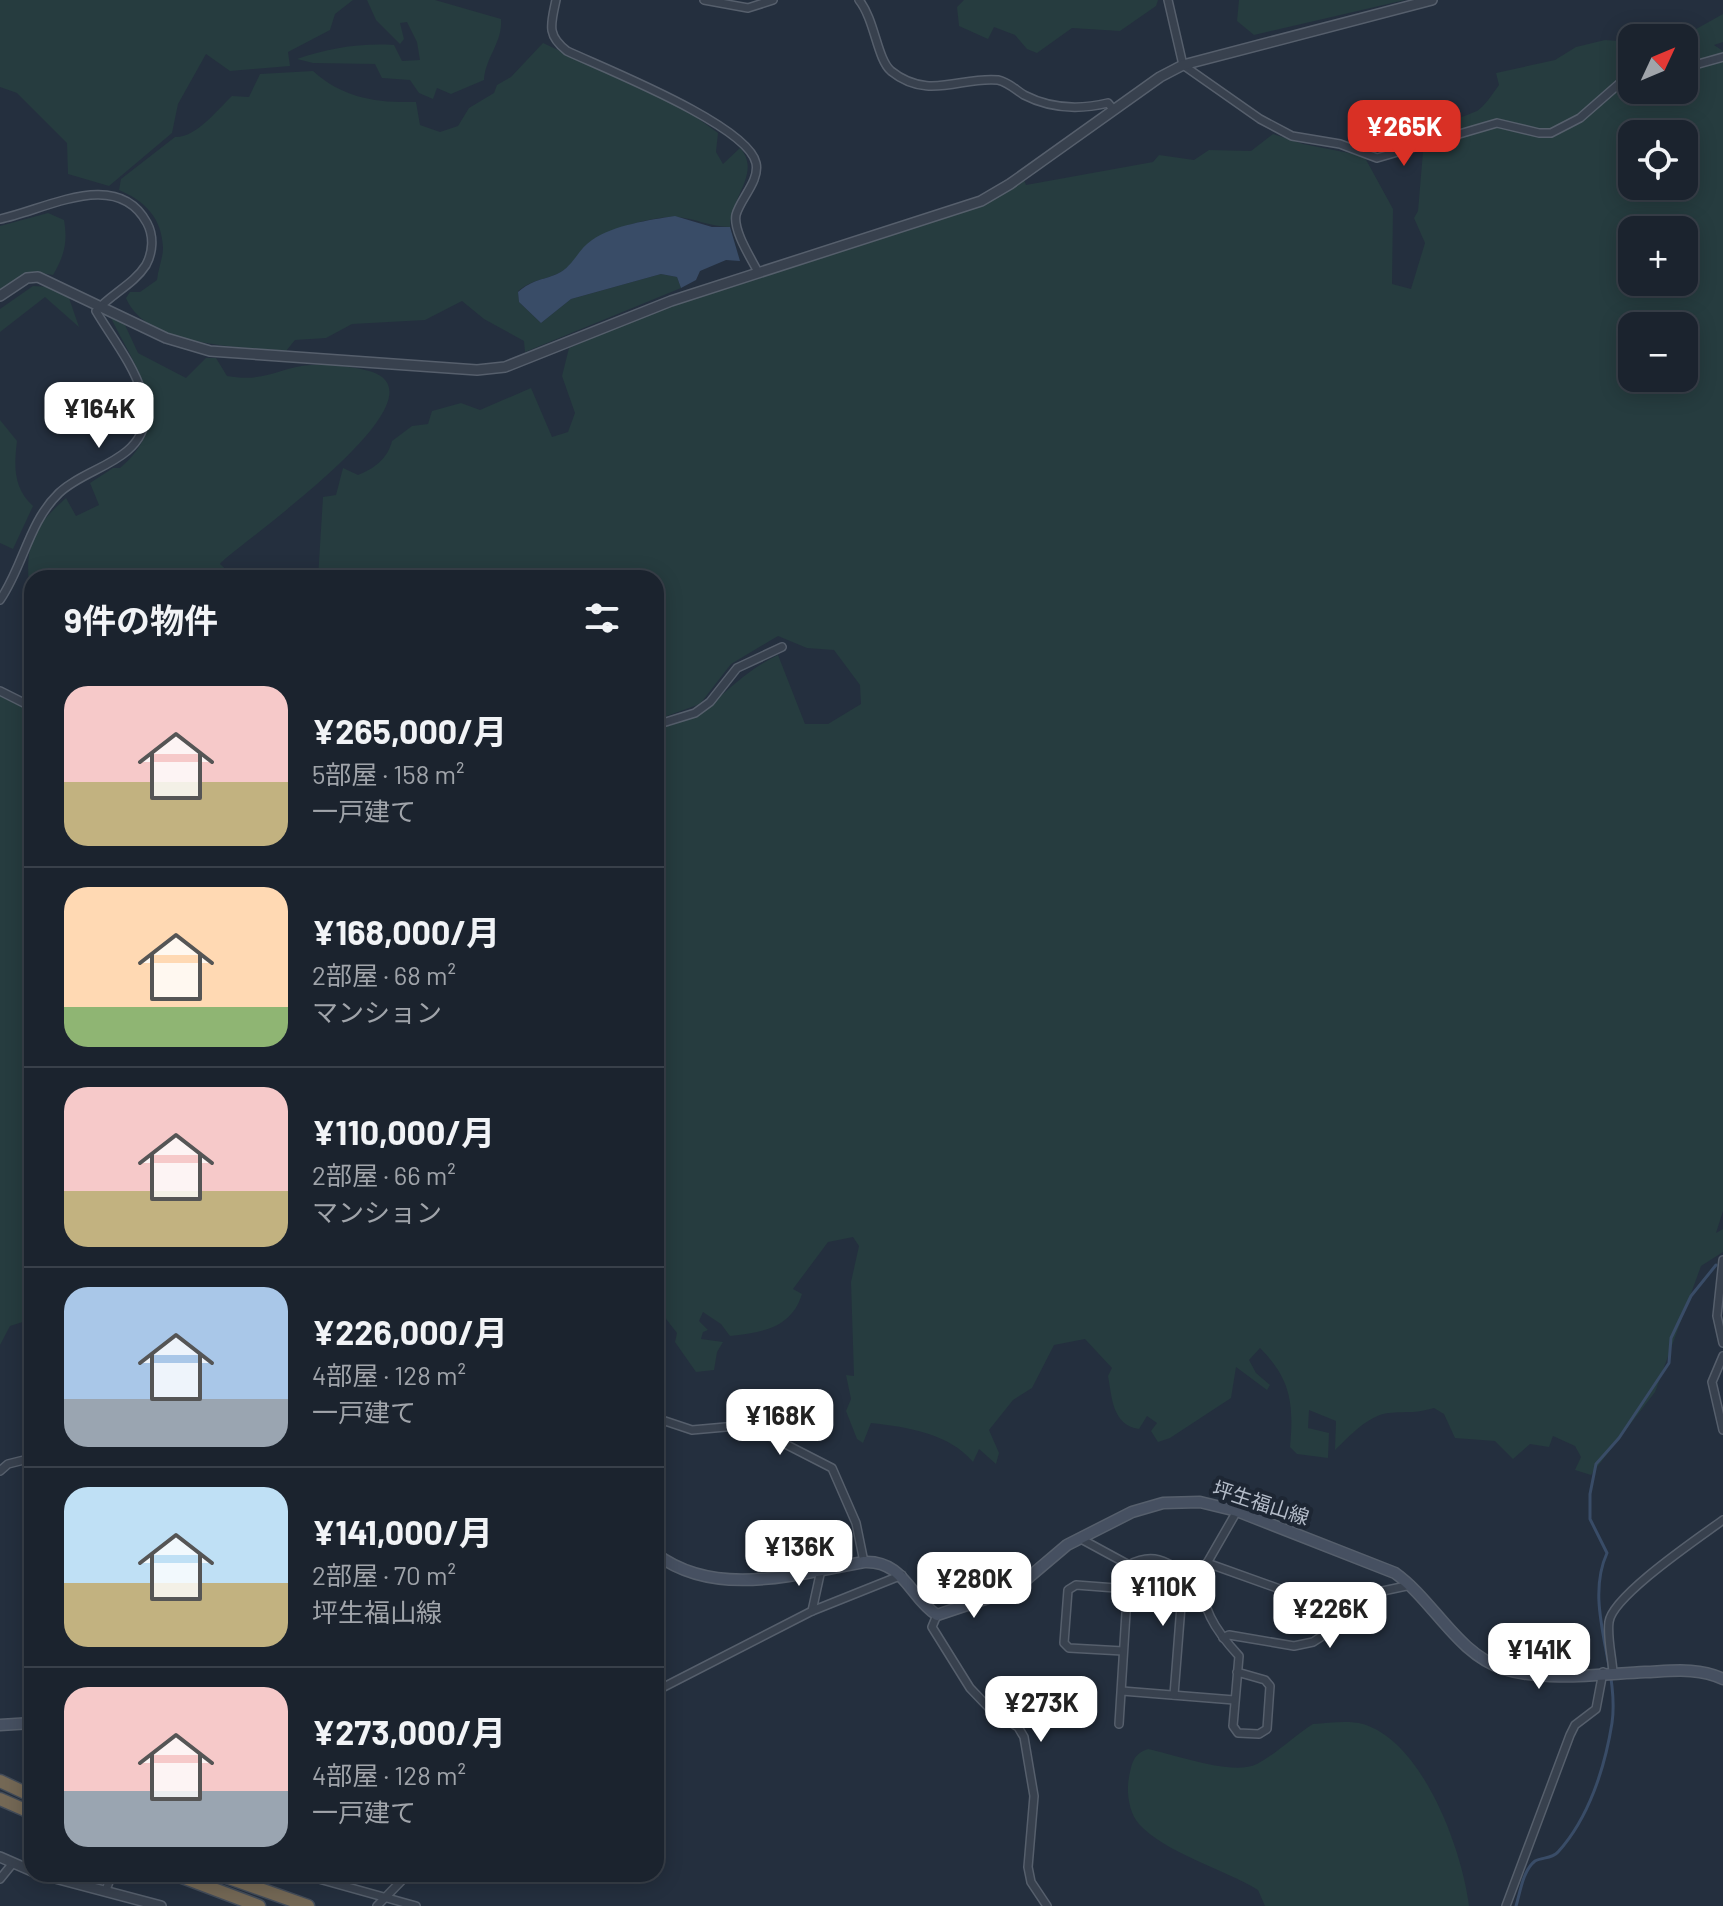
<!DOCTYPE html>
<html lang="ja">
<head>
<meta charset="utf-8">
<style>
  :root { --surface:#1b232e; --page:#242b36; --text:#f1f3f6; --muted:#a0a4aa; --line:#39404a; --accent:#d93025 }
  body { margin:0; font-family:Barlow,"Noto Sans JP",sans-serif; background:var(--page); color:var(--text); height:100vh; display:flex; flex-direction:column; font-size:30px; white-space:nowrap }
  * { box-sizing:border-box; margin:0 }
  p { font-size:26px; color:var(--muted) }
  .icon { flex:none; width:44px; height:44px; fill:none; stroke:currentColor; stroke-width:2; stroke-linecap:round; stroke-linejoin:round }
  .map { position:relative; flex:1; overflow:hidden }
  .details { position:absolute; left:24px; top:570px; width:640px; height:1312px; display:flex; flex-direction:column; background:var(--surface); border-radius:24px; box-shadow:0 4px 20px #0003,0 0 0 2px var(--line) }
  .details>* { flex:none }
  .needle { width:52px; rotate:46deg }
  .controls { position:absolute; left:1618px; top:24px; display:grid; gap:16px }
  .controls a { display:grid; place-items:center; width:80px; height:80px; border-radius:16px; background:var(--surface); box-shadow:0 4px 20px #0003,0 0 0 2px var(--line); font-size:40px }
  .price { position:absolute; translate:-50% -68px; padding:0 18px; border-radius:16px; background:#fff; color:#222; font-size:26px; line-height:52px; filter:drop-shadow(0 2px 4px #0008) }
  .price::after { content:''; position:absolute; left:50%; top:48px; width:24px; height:18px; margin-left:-12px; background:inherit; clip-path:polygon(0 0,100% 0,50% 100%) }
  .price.on { background:var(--accent); color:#fff }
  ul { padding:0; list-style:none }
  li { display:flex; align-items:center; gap:24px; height:200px; padding:0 40px }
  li+li { border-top:2px solid var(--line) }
  li span { display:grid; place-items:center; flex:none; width:224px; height:160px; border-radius:24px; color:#555 }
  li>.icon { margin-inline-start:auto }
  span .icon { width:96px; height:96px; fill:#fffc; stroke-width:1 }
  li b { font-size:34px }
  h2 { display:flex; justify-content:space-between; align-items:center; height:96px; padding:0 40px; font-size:34px }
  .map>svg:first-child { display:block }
  .green { fill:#263c3f; fill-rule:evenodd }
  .water { fill:#394c67 }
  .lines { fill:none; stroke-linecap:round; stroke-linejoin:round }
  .stream { stroke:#394c67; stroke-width:3 }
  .minor-casing { stroke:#565f6c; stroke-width:10 }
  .tertiary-casing { stroke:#565f6c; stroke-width:12 }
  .secondary-casing { stroke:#565f6c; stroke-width:13 }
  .motorway-casing { stroke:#434c59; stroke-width:15 }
  .minor { stroke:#38414e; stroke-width:7 }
  .tertiary { stroke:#38414e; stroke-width:9 }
  .secondary { stroke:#465061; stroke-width:10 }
  .motorway { stroke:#746855; stroke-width:12 }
  .labels { text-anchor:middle; stroke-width:8; stroke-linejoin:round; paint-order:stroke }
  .street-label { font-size:20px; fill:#b4bcc9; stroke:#1d2633 }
</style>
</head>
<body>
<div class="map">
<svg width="1723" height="1906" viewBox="0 0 1723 1906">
  <rect width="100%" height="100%" fill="#242f3e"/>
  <g class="green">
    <polygon points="0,0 353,0 335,14 330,30 288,52 290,66 230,71 206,54 178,104 172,133 109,186 68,174 67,143 17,93 0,87"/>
    <path d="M367 0H435L501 19C503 42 485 58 484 80L451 94 437 88 433 99 419 93 410 80 382 78 375 64 313 63 297 59C330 48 359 43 394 45L402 61 420 60 417 42 407 22 400 23 404 39 400 44 376 20Z"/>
    <polygon points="964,0 1158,0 1156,6 1120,31 1072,28 1037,53 1027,49 1015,35 994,27 988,39 959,26 957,7"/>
    <polygon points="1239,0 1405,0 1254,35 1237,21"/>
    <path d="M1723 14V42L1714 45 1723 51V1211L1716 1233 1723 1229V1252L1701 1266 1655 1392 1591 1475 1575 1470 1581 1457 1575 1446 1553 1436 1549 1447 1530 1444 1513 1459 1495 1441 1455 1438 1444 1414 1434 1408C1413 1414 1408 1411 1389 1413 1368 1415 1350 1436 1335 1450L1336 1421 1309 1410 1308 1428 1329 1433 1328 1458 1297 1454 1290 1447C1294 1404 1291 1379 1260 1348L1249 1360 1256 1373 1270 1385 1267 1390 1236 1367 1231 1398 1170 1438 1158 1442 1151 1431 1157 1423 1147 1416 1139 1429C1112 1425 1112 1397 1108 1376L1112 1368 1085 1339 1054 1345 1032 1388 1013 1400 989 1430 999 1453 996 1464 979 1449 973 1462C950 1434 908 1427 871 1423L863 1443 857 1439 846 1411 851 1399 846 1375 854 1376 851 1282 859 1246 853 1237 828 1242 793 1289 802 1294C791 1329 762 1332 730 1336L721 1324 703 1312 699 1321 708 1330 703 1332 701 1339 723 1342 717 1352 714 1370 696 1372 675 1342 677 1333 656 1306V729C714 717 727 679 778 655L805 724H828L861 704 860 685 834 650 807 648 778 636 731 664 700 704 656 720V578H318L323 497 336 495 343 468 358 475C374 469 388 458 392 441L412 426 428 424 432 411 461 403 480 410 531 388 552 437 568 432 575 413 562 376 569 348 673 304 976 205 1024 180 1026 185 1153 162 1159 155 1194 160 1209 150 1251 151 1273 134 1303 144 1364 156 1393 209 1392 284 1411 289 1425 243 1414 218 1418 211 1424 140C1439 122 1457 120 1477 111 1485 106 1493 93 1499 85L1496 73 1555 60 1576 47 1605 40 1632 42V90H1684V38H1680ZM1632 134H1684V186H1632ZM1632 230H1684V282H1632ZM1632 326H1684V378H1632Z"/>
    <path d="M543 43 685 109 718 133 716 152 723 164 740 148C762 172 730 198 730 227 710 227 695 218 676 217 658 215 600 231 588 244 578 254 571 268 557 274 540 281 534 279 518 291L519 302 541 323 571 299 661 274 677 277 681 288 525 352 524 341 484 319 462 301 425 320 352 324 326 338 295 340 286 351C241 346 147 348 126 298L130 292H140L157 280C158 269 163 258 163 248 162 218 145 201 119 190L121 179 175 137C196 138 217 110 232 96L249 97 260 74 313 71C343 98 376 103 416 102L420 125 440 132 458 126 469 108 494 93 497 85 511 77Z"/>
    <path d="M48 213 64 220C68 243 64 256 53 275L35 272 0 292V226Z"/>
    <polygon points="33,286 51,287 68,295 79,327 45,297 0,332 0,309"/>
    <path d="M110 316 125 325 138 353 186 378 206 358H216L227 376C266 383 279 367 311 365 327 364 349 366 365 370 463 391 236 545 220 564L233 576 242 568 270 569 273 578H32L30 604C26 551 25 534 66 498L76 516 99 505 90 483 113 468H120C178 418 137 372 110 316Z"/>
    <path d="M0 420 17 441C14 466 13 488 33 506L13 549 0 543Z"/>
    <polygon points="0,694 32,711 32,1319 10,1326 0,1345"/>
    <path d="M1313 1724C1328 1723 1348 1720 1363 1724 1423 1742 1462 1849 1469 1906H1265L1258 1890C1224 1869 1165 1853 1139 1824 1129 1813 1126 1792 1129 1777 1132 1763 1133 1754 1148 1749 1177 1755 1232 1776 1257 1764 1276 1754 1294 1736 1313 1724Z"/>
  </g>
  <path class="water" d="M675 216 712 227H730L740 261 726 260 700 271 696 280 681 288 677 277 661 274 571 299 541 323 519 302 518 292C534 279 540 281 557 274 573 267 578 249 592 240 614 225 649 220 675 216Z"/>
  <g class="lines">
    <path class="stream" d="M1516 1906C1520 1893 1523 1870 1535 1861 1542 1857 1552 1859 1558 1852 1589 1818 1605 1767 1612 1723 1620 1667 1583 1606 1607 1553L1590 1519V1494L1596 1464 1619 1438 1669 1363 1671 1338 1691 1296 1716 1265"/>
    <g class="minor-casing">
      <g id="minor">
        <path d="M556 0C551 24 546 35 567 51 603 68 748 125 756 163 760 181 740 199 736 215 733 231 751 258 758 272"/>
        <polyline points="704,0 748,8 773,0"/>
        <path d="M859 0C875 20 877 59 891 71 928 101 962 76 998 80 1008 82 1016 90 1024 95 1051 109 1079 110 1108 103L1113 109"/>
        <polyline points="1168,0 1183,65 1260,119 1292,136 1340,144 1377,158 1497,123 1539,133 1551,133 1580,118 1620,83 1632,78"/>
        <polyline points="1684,68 1723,57"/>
        <path d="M0 219C45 210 117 167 147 223 154 236 153 252 146 265 134 284 111 294 96 311 118 349 174 412 127 451 107 468 78 475 59 493 28 523 24 565 0 600"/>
        <polyline points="0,691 32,707"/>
        <polyline points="656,725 695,713 710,702 737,668 782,647"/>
        <polyline points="1723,1260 1717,1316 1723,1343"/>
        <polyline points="1723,1356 1712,1382 1723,1430"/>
        <polyline points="656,1418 692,1430 748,1425 832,1468 856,1523 864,1562"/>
        <polyline points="0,1471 8,1464 32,1458"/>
        <path d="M1237 1511 1203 1570C1198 1606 1216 1631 1239 1656L1233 1726 1238 1733 1259 1734 1267 1729 1270 1686 1265 1680 1237 1672"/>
        <path d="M1083 1540 1129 1565C1156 1550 1171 1565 1194 1579H1202"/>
        <polyline points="1207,1563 1355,1616"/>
        <polyline points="812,1611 821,1570"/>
        <polyline points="937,1615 932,1627 970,1688 992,1711 1018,1727 1024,1737 1034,1796 1028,1867 1031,1882 1047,1906"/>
        <polyline points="1223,1638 1229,1635 1294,1646 1313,1642 1363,1610 1378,1592 1411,1585"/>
        <polyline points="1123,1651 1069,1648 1064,1643 1068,1590 1076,1585 1182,1593"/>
        <path d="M1613 1672C1612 1657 1607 1637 1609 1622 1612 1596 1700 1537 1723 1520"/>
        <polyline points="656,1691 812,1611 902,1575"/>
        <polyline points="1122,1691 1234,1700"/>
        <polyline points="1174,1695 1182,1593 1194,1579"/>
        <polyline points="1119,1724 1129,1565"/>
        <polyline points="301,1874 416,1906"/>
        <polyline points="0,1879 13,1863"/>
        <polyline points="106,1890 112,1874"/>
        <polyline points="377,1906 408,1874"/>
        <polyline points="1506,1906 1570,1735 1575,1725 1596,1709 1603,1672"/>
      </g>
    </g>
    <g class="tertiary-casing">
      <g id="tertiary">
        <polyline points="0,296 27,278 38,277 166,338 210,351 477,370 505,367 671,301 981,201 1010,184 1160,77 1183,65 1432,0"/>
        <polyline points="0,1857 32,1871"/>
        <polyline points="40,1874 161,1906"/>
      </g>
    </g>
    <g class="secondary-casing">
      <g id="secondary">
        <path d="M656 1554C716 1599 796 1574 864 1562 904 1560 910 1598 937 1615L1015 1589 1067 1545 1132 1512 1163 1503 1200 1502 1237 1511 1395 1573C1434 1601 1457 1654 1504 1669 1546 1682 1602 1674 1645 1672 1671 1671 1699 1667 1723 1679"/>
        <polyline points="0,1725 32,1723"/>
      </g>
    </g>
    <g class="motorway-casing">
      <g id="motorway">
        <polyline points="0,1781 32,1796"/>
        <polyline points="0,1799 32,1813"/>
        <polyline points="174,1874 259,1906"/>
        <polyline points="218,1874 308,1906"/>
      </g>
    </g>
    <use href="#minor" class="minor"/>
    <use href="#tertiary" class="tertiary"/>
    <use href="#secondary" class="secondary"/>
    <use href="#motorway" class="motorway"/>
  </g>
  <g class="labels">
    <g class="street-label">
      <text transform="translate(1261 1503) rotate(18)" y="7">坪生福山線</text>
    </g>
  </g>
</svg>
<div class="controls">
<a><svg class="needle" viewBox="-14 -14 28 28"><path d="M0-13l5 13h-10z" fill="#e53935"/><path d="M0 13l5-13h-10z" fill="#a0a4aa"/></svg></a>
<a><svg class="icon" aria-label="locate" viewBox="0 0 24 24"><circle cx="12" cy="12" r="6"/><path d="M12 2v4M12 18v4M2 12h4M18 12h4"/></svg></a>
<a>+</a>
<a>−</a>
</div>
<b class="price on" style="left:1404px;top:168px">¥265K</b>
<b class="price" style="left:99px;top:450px">¥164K</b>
<b class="price" style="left:780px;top:1457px">¥168K</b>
<b class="price" style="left:799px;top:1588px">¥136K</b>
<b class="price" style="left:974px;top:1620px">¥280K</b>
<b class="price" style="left:1163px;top:1628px">¥110K</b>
<b class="price" style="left:1330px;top:1650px">¥226K</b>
<b class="price" style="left:1539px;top:1691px">¥141K</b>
<b class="price" style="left:1041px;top:1744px">¥273K</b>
<section class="details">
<h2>9件の物件<svg class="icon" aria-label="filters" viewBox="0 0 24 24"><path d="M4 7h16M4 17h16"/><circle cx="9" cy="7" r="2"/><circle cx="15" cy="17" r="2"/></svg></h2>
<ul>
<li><span style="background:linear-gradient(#f6c9c9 60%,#c2b280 0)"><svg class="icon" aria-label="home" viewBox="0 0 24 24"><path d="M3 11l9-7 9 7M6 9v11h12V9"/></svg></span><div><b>¥265,000/月</b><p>5部屋 · 158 m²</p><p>一戸建て</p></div></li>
<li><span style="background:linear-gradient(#ffd9b3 75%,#8fb573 0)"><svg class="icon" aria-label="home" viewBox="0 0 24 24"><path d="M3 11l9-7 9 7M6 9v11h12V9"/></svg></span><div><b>¥168,000/月</b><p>2部屋 · 68 m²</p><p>マンション</p></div></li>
<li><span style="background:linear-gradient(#f6c9c9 65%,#c2b280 0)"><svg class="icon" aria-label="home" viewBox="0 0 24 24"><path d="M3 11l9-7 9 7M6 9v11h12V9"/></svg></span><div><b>¥110,000/月</b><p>2部屋 · 66 m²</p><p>マンション</p></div></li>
<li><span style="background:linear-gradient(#a9c7e8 70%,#9aa5b1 0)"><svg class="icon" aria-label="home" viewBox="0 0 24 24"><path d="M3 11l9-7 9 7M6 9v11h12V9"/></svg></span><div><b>¥226,000/月</b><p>4部屋 · 128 m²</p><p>一戸建て</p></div></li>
<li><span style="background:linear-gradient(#bfe0f5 60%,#c2b280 0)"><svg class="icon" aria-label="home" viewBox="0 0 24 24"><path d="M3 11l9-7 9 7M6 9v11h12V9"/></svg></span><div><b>¥141,000/月</b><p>2部屋 · 70 m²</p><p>坪生福山線</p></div></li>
<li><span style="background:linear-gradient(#f6c9c9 65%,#9aa5b1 0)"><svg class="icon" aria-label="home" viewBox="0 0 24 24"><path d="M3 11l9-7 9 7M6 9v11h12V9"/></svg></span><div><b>¥273,000/月</b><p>4部屋 · 128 m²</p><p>一戸建て</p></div></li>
</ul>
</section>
</div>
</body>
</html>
